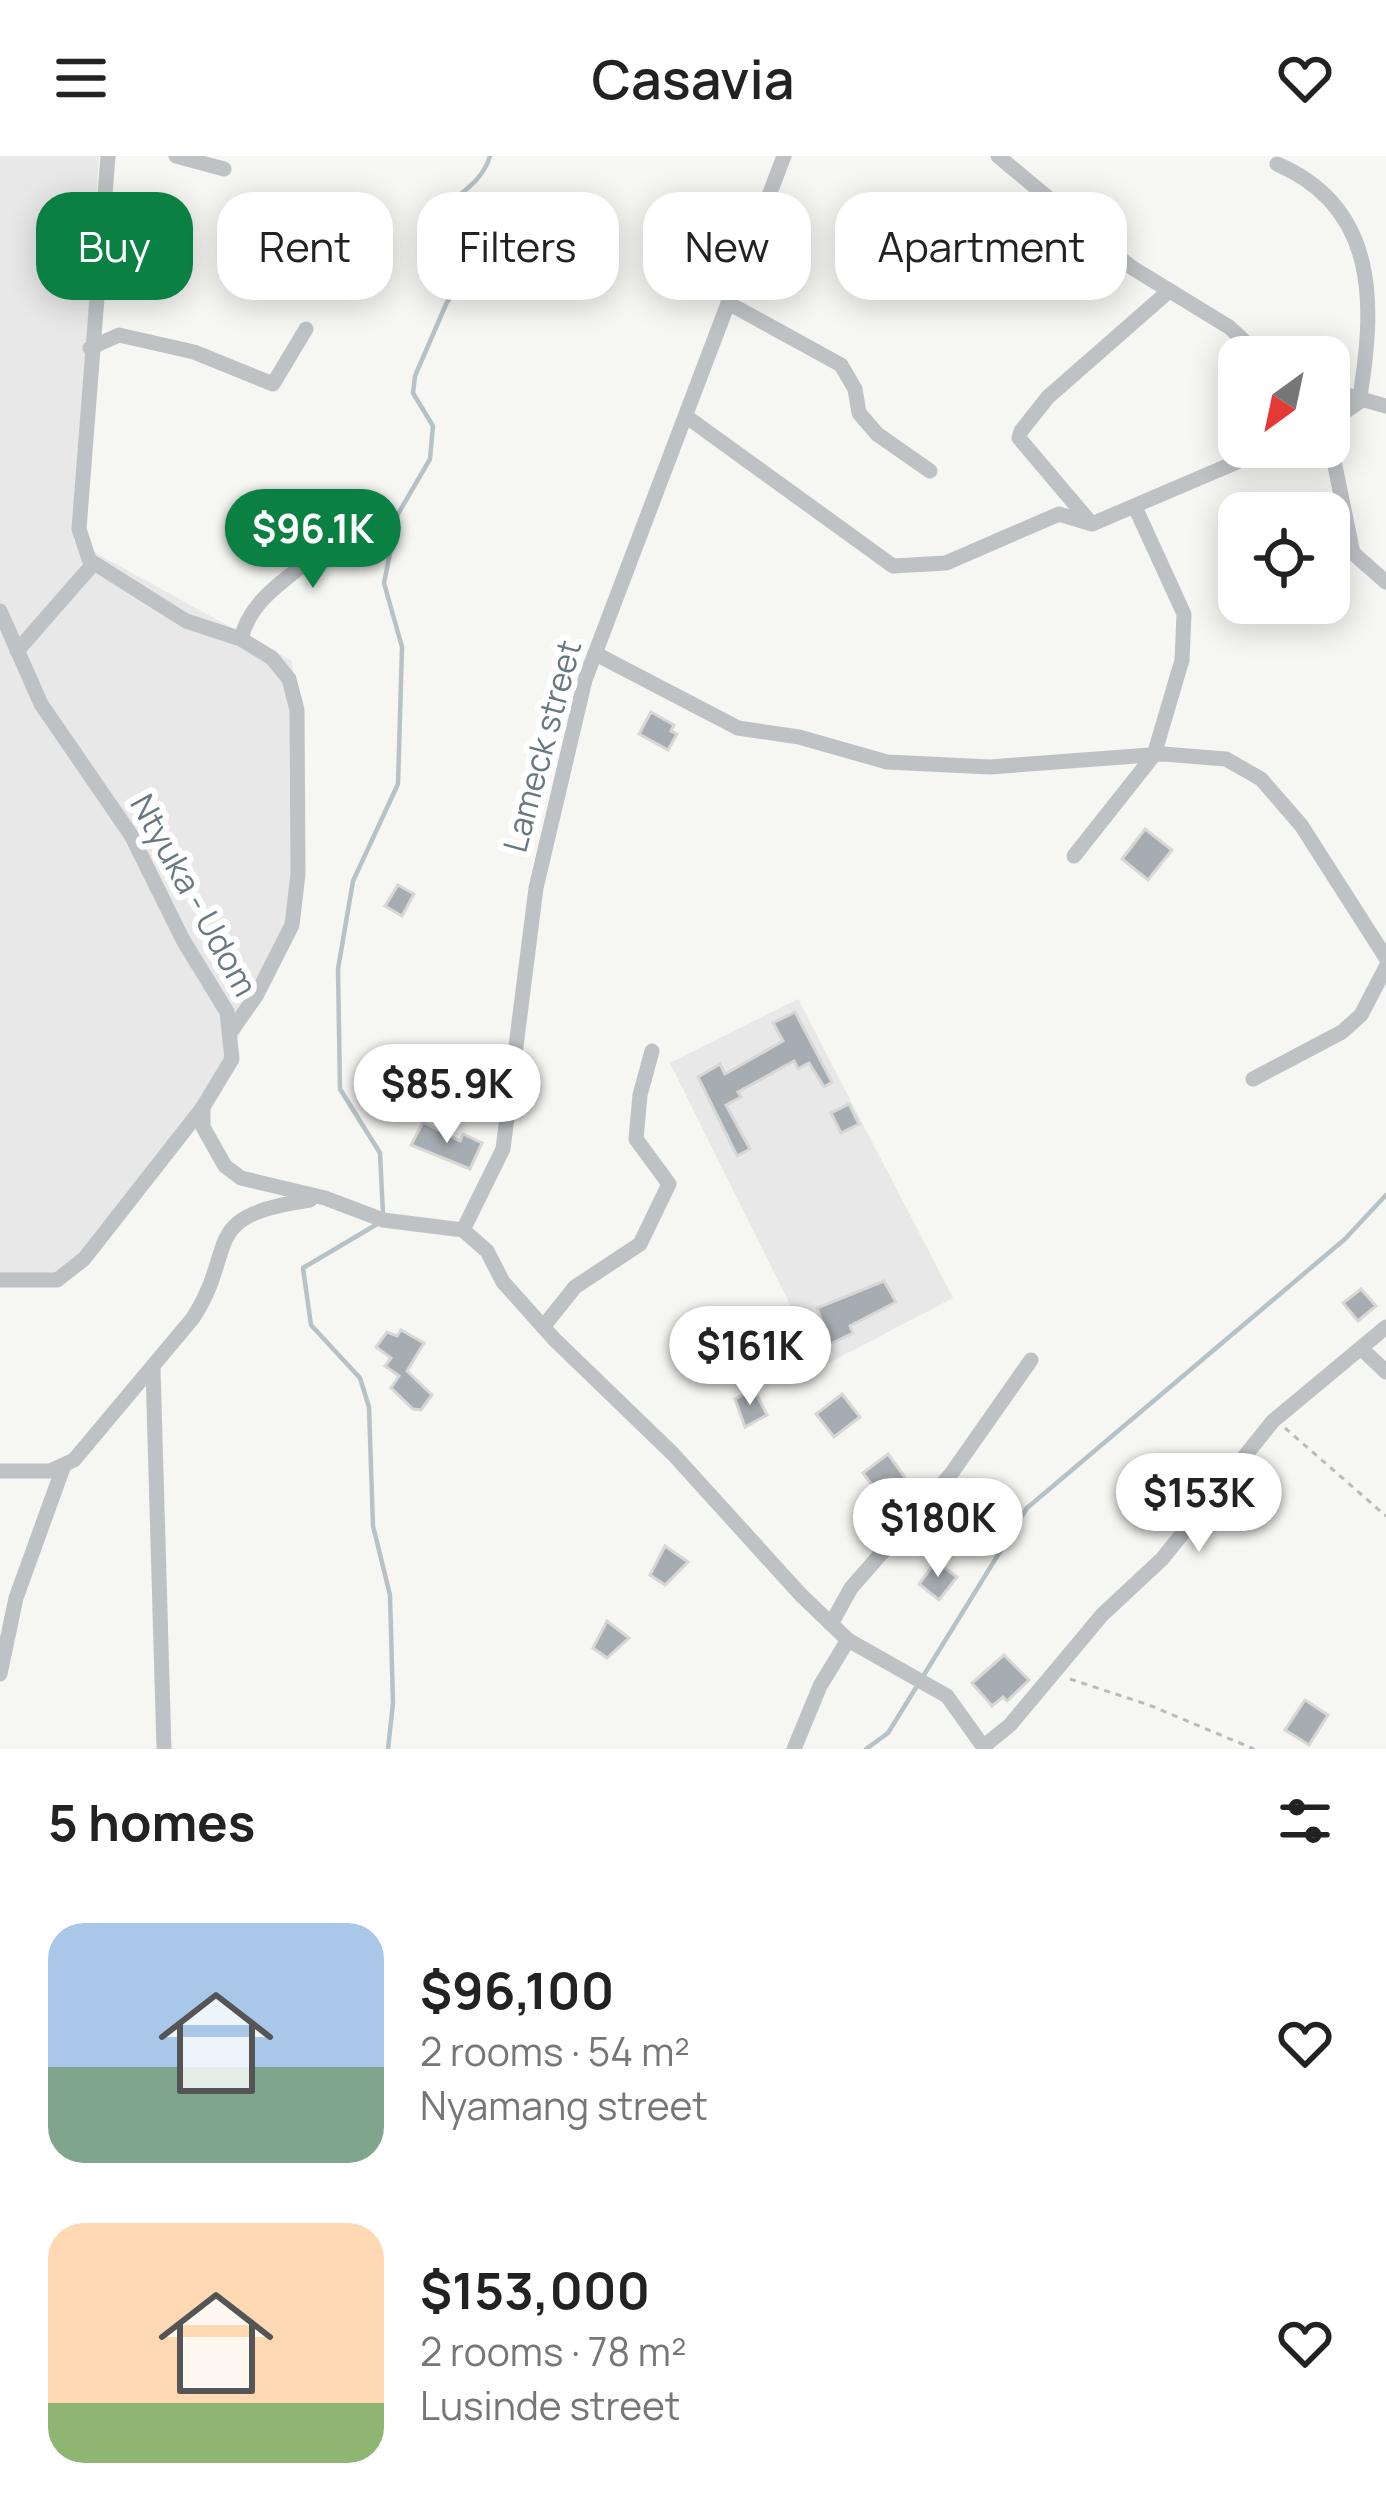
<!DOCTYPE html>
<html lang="en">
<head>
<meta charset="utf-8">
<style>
  :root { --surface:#fff; --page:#f6f6f6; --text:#222; --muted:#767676; --accent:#0b8043 }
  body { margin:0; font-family:Manrope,sans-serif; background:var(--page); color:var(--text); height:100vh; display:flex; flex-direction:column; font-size:45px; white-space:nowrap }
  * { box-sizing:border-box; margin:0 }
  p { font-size:39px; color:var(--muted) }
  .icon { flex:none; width:66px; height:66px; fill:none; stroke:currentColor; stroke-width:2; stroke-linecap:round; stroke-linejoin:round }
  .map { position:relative; height:1593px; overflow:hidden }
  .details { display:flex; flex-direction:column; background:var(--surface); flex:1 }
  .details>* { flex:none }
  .top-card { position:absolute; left:36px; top:36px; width:1314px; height:108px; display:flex; gap:24px }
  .needle { width:78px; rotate:213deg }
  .fabs { position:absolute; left:1218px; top:180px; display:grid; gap:24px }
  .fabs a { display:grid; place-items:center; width:132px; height:132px; border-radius:24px; background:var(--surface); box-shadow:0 6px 30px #0003; font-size:60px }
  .price { position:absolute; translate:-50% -102px; padding:0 27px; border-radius:42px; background:#fff; color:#222; font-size:39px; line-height:78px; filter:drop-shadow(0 3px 6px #0008) }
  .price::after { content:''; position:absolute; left:50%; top:72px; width:36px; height:27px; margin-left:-18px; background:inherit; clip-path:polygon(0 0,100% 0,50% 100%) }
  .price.current { background:var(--accent); color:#fff }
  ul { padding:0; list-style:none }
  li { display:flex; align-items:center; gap:36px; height:300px; padding:0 48px }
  li span { display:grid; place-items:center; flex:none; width:336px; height:240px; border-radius:36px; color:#555 }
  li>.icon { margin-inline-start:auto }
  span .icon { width:144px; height:144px; fill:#fffc; stroke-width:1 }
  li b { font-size:51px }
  h2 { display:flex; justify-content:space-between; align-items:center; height:144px; padding:0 48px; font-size:51px }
  .tag { padding:0 42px; border-radius:36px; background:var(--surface); box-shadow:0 6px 30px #0003; font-size:42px; line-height:108px }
  .tag.current { background:var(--accent); color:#fff }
  header { display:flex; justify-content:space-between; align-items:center; height:156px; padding:0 48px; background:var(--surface); font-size:54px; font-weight:600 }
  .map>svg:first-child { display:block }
  .built { fill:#e7e8e7 }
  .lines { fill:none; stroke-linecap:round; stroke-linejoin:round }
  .stream { stroke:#b6c2c5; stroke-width:4.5 }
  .building { fill:#a6adb2; stroke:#d8d7d6; stroke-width:3 }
  .path { stroke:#b8bbbd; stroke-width:3; stroke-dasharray:6 6; stroke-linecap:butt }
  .minor { stroke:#bec2c5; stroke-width:15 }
  .labels { text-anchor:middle; stroke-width:12; stroke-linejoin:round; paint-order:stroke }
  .street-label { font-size:33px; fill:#687881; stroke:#fff }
</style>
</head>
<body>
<header><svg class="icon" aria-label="menu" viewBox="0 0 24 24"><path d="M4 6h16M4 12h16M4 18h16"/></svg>Casavia<svg class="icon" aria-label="heart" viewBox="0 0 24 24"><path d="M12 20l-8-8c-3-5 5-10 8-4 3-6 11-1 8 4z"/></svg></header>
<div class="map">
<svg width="1386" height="1593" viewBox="0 0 1386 1593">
  <rect width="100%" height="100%" fill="#f6f6f3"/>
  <g class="built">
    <polygon points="0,0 99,0 74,385 292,505 300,743 206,954 58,1128 0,1127"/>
    <polygon points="798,843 953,1142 821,1211 670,907"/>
  </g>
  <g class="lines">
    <g class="stream">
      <path d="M383 1058 380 997 340 933 338 813 353 725 398 628 402 491 384 427 398 358 430 303 433 270 413 237 415 220 447 146 477 113 478 104 466 89 430 92 424 85C432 45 479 39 490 0"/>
      <polyline points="379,1067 303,1112 311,1169 360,1222 369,1251 373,1370 390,1439 393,1547 388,1593"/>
      <polyline points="866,1593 888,1577 1027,1352 1345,1083 1386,1039"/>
    </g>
  </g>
  <g class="building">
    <polygon points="651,556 674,569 671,575 677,578 668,594 639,578"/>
    <polygon points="1145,673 1172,694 1148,724 1122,703"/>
    <polygon points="398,729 414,738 402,760 385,750"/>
    <polygon points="795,856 832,926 824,931 809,907 798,913 794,905 738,936 741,941 726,949 750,993 737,1000 698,921 720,908 725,918 783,885 773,867"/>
    <polygon points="849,948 859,968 841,977 831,957"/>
    <polygon points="423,966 460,985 463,978 482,987 470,1013 411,989"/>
    <polygon points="884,1125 896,1146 850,1170 853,1177 830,1188 817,1152"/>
    <polygon points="1361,1133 1376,1150 1358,1165 1343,1147"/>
    <polygon points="751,1157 760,1175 740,1191 730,1171"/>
    <polygon points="401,1174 424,1187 407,1215 432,1239 421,1254 413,1253 391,1232 399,1220 385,1210 391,1202 376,1191 387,1176 397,1180"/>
    <polygon points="754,1233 767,1259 745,1271 735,1243"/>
    <polygon points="842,1238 860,1261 834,1281 816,1258"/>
    <polygon points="888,1298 909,1327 886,1348 863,1317"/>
    <polygon points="665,1390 688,1406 665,1429 650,1419"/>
    <polygon points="936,1405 957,1421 939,1444 919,1428"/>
    <polygon points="607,1465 629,1482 607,1502 593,1492"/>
    <polygon points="1004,1499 1029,1524 1007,1545 1003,1541 992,1550 972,1527"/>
    <polygon points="1305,1544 1328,1559 1309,1589 1285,1574"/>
  </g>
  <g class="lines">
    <g class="path">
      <polyline points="1285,1272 1386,1360"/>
      <polyline points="1070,1523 1149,1549 1254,1593"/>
    </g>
    <g class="minor">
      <polyline points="176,0 224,13"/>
      <polyline points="998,0 1131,111 1229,171 1262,201"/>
      <path d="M1277 8C1380 52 1375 152 1359 246L1329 267"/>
      <polyline points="728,147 841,209 855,233 859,257 877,278 930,315"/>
      <polyline points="90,192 119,179 194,196 273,228 306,173"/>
      <polyline points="1329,234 1386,250"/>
      <polyline points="687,261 893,410 946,407 1059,358 1092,368 1272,291"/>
      <polyline points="1329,281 1353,397 1386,426"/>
      <polyline points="1090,366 1019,282 1021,275 1048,241 1169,135"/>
      <polyline points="91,409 79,373 108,0"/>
      <polyline points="0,455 41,548 131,679 183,784 227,856 232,903 203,951 203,971 225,1010 241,1022 325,1042 383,1064 463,1074 487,1095 503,1126 554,1183 673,1298 801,1439 848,1484 947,1540 985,1593"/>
      <path d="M241 483C253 430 315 412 343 370"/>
      <polyline points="17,495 94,407 186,465 241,483 272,502 289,523 297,554 298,718 292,769 256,840 232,874"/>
      <polyline points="596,498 738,572 799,581 887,606 990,611 1163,598 1226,603 1261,623 1301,669 1386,802"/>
      <polyline points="1074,700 1154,599 1182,504 1184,458 1135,351"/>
      <polyline points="1253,923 1342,876 1361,859 1386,811"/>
      <polyline points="463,1074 503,993 536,732 585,524 784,0"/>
      <polyline points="0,1124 57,1124 84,1103 203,951"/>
      <polyline points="543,1171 575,1131 640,1088 669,1028 636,983 640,939 652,895"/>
      <polyline points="1363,1194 1386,1216"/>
      <polyline points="153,1213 164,1593"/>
      <path d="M0 1315H50L74 1304 193 1162C239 1091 196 1060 310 1044"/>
      <polyline points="831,1468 851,1432 951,1318 1031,1204"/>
      <polyline points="0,1518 16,1442 63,1312"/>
      <polyline points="984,1590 1010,1569 1102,1459 1162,1403 1273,1265 1386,1171"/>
      <polyline points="794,1593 820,1530 848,1484"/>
    </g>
  </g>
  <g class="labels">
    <g class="street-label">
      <text transform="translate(542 590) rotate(-75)" y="12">Lameck street</text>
      <text transform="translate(194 739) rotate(61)" y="12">Ntyuka - Udom</text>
    </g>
  </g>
</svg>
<div class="fabs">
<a><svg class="needle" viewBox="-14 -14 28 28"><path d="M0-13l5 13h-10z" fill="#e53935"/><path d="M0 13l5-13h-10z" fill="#767676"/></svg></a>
<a><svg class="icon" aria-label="locate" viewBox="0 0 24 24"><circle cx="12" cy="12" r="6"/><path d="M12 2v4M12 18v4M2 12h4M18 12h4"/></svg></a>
</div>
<b class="price current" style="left:313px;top:435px">$96.1K</b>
<b class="price" style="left:447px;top:990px">$85.9K</b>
<b class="price" style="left:750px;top:1252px">$161K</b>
<b class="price" style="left:1199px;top:1399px">$153K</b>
<b class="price" style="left:938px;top:1424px">$180K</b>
<div class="top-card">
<a class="tag current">Buy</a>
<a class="tag">Rent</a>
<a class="tag">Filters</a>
<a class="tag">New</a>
<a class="tag">Apartment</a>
</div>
</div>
<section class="details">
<h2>5 homes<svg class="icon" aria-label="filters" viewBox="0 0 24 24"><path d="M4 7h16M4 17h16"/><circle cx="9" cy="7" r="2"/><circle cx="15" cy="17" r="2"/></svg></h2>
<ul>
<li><span style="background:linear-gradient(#a9c7e8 60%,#7fa58c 0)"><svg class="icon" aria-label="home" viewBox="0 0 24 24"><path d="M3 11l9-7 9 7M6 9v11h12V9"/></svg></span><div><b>$96,100</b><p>2 rooms · 54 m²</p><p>Nyamang street</p></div><svg class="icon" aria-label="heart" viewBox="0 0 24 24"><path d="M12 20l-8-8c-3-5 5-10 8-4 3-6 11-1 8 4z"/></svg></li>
<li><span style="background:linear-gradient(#ffd9b3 75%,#8fb573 0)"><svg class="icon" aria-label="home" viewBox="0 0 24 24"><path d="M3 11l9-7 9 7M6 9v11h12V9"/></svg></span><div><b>$153,000</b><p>2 rooms · 78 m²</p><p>Lusinde street</p></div><svg class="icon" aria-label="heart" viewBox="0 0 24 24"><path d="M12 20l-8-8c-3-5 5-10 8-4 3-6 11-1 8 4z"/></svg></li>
</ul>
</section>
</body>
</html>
